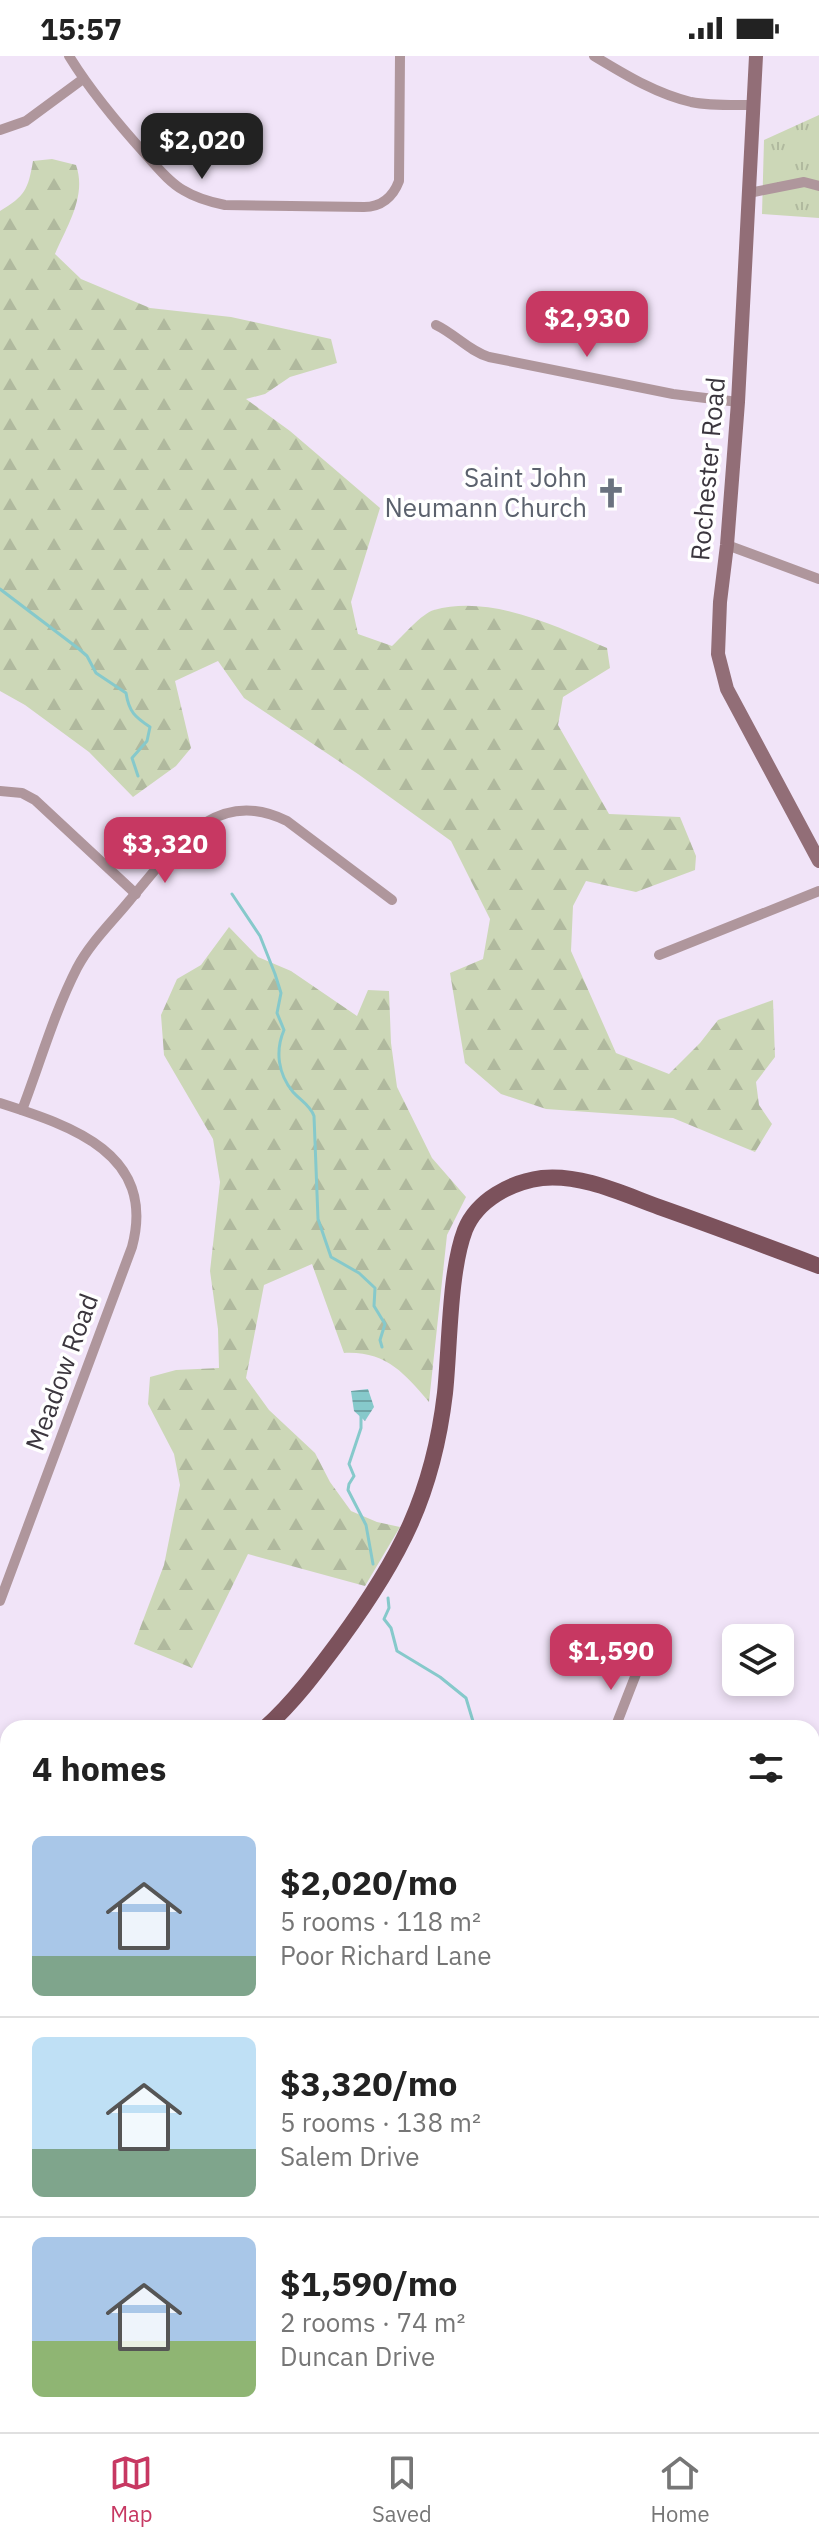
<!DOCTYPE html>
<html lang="en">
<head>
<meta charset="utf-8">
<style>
  :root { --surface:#fff; --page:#f6f6f6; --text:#222; --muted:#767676; --line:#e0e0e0; --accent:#c73862 }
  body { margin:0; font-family:"IBM Plex Sans",sans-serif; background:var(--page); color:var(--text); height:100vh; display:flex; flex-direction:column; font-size:30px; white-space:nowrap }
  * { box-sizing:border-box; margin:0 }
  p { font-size:26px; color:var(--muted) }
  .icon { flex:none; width:44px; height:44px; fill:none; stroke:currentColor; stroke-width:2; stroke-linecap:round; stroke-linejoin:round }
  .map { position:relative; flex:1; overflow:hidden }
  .side { position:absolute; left:0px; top:1664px; width:820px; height:712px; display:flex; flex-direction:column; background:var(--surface); border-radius:24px 24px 0 0; box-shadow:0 4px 12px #0003 }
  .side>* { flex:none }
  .fabs { position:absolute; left:722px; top:1568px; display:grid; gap:16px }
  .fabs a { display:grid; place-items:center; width:72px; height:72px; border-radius:12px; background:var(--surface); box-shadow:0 4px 12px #0003; font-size:40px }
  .price { position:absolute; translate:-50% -68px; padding:0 18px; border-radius:16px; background:var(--accent); color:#fff; font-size:26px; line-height:52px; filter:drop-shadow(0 2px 4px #0008) }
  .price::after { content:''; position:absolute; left:50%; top:48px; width:24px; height:18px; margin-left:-12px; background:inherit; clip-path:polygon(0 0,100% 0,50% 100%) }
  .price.active { background:#222; color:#fff }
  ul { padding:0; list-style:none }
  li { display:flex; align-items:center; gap:24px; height:200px; padding:0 32px }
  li+li { border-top:2px solid var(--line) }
  li span { display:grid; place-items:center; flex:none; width:224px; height:160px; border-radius:12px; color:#555 }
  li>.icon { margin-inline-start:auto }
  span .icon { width:96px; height:96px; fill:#fffc; stroke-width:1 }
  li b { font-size:34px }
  h2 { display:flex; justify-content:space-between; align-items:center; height:96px; padding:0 32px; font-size:34px }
  .status { display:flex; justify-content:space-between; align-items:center; height:56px; padding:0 40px; background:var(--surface); direction:ltr }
  .status svg { height:22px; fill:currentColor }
  .dock { display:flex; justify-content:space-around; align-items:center; height:112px; border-top:2px solid var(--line); background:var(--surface); font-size:22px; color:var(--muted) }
  .dock a { display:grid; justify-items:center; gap:4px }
  .dock .active { color:var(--accent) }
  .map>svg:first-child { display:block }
  .grass { fill:url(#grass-tufts) }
  .forest { fill:url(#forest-firs) }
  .water { fill:url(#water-rules) }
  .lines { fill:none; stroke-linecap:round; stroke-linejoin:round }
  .stream { stroke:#86c9cb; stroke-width:3 }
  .street { stroke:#af969c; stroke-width:10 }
  .secondary { stroke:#926e77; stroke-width:14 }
  .primary { stroke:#7c525c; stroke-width:16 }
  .labels { text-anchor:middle; stroke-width:7; stroke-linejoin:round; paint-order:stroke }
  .street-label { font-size:26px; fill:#3b363e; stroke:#fff }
  .worship-label { font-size:26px; fill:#5b616d; stroke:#fff; text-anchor:end }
</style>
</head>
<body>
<div class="status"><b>15:57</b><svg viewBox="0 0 49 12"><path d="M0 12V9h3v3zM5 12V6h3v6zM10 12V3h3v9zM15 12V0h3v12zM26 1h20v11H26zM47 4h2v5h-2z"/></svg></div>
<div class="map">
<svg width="819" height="2376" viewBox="0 0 819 2376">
  <defs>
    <pattern id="grass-tufts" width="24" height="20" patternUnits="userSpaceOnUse" patternTransform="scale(2)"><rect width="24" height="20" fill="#ccd7b7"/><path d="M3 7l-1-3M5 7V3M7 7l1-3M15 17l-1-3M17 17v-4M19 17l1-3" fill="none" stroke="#b0b99e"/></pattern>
    <pattern id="forest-firs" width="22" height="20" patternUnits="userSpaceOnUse" patternTransform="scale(2)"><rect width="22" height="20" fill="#ccd7b7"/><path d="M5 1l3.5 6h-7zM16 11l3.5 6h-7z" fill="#b0b99e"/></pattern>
    <pattern id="water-rules" width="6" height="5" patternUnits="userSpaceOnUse" patternTransform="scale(2)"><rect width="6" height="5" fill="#86c9cb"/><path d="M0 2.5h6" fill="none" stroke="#6fa4a6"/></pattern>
  </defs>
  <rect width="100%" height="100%" fill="#f1e4f8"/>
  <polygon class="grass" points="819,59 819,162 762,158 764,84"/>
  <g class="forest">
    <path d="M52 103 76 109C87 140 67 170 55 198L81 223 150 252 231 261 331 283 337 307 290 321 265 338 246 343 290 375 380 452 351 546 358 578 392 590C402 581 422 557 434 554 490 538 556 570 607 592L610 612 563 641 558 669 609 758 680 761 696 800 695 814 636 836 586 825 573 850 571 895 616 997 669 1018 700 987 718 964 773 944 775 1001 756 1026 759 1049 772 1068 755 1096 673 1062 546 1053 501 1038 465 1007 450 917 483 903 490 863 451 785 358 718 244 642 218 605 175 625 191 692 176 710 133 741 89 696 25 649 0 635V155C25 140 28 134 33 105Z"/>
    <path d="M229 871 258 901 291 915 357 960 368 934 389 935 391 987 397 1031 432 1102 466 1141 447 1179 429 1346C404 1317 386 1295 344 1297L312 1208 264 1229 246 1322 269 1354 315 1397 330 1426 351 1455 377 1466 400 1471 365 1530 248 1498 192 1612 134 1588 164 1509 180 1429 174 1398 148 1348 150 1321 176 1314 219 1312 218 1273 210 1215 220 1126 213 1083 164 999 161 959 177 923 201 909Z"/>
  </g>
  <polygon class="water" points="368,1333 374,1351 365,1365 354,1355 351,1335"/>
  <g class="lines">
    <g class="stream">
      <path d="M0 533 79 593 87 600 96 617 126 637C129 656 135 661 150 671L147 685 132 702 138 720"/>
      <path d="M232 838 260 880 275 918 281 937 277 957 284 974C275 995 278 1018 293 1036 301 1045 310 1049 314 1060L318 1163 331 1201 359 1217 375 1232 374 1250 385 1268 380 1284 382 1291"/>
      <polyline points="361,1358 361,1372 349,1408 354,1420 349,1428 348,1434 366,1469 373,1508"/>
      <polyline points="388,1542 389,1552 384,1563 391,1572 397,1595 440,1621 466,1642 475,1672"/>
    </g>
    <g class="street">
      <path d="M69 0C91 36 118 68 147 100 158 112 169 126 183 134 196 142 210 146 225 149L364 151C381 151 393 141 399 125L400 0"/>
      <path d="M594 0C624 18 656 38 691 46 711 50 733 49 754 49"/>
      <polyline points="0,74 26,65 83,23"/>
      <polyline points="749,137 804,126 819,130"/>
      <path d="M436 269C455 278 469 295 489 301L673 338 738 346"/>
      <polyline points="727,489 819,523"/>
      <polyline points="0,735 22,737 35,744 136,838"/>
      <polyline points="659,899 819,835"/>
      <path d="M0 1047C72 1070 157 1098 132 1191L0 1545"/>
      <path d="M22 1054C40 1007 54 957 77 912 90 887 112 866 130 844 172 795 214 728 287 765L392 844"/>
      <polyline points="615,1672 638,1613"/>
      <polyline points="812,1832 819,1835"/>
      <polyline points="812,2199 819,2202"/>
      <polyline points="355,2376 358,2368"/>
      <polyline points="614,2376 617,2368"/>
    </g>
    <polyline class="secondary" points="756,0 738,346 727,489 720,546 718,598 727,633 819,805"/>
    <g class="primary">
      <path d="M265 1672C294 1646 317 1615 340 1584 400 1502 433 1439 445 1337 450 1290 449 1216 465 1174 477 1144 511 1126 542 1122 582 1118 623 1138 659 1151 713 1170 766 1190 819 1210"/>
      <polyline points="0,1792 8,1796"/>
    </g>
  </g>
  <defs>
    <g id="church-bare" transform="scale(2.4)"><path d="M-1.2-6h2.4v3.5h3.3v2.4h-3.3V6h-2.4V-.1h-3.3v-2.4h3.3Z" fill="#6b7280" stroke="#fff" stroke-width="2.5" paint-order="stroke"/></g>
  </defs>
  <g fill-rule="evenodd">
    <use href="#church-bare" x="611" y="437"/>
  </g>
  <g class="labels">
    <g class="street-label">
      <text transform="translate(708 413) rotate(-85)" y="9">Rochester Road</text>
      <text transform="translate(62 1316) rotate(-70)" y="9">Meadow Road</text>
    </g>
    <g class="worship-label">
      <text x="587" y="431">Saint John<tspan x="587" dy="30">Neumann Church</tspan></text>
    </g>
  </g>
</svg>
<div class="fabs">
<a><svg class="icon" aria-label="layers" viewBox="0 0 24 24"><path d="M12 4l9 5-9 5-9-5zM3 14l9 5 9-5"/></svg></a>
</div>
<b class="price active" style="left:202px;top:125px">$2,020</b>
<b class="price" style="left:587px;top:303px">$2,930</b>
<b class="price" style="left:165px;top:829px">$3,320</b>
<b class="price" style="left:611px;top:1636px">$1,590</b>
<section class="side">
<h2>4 homes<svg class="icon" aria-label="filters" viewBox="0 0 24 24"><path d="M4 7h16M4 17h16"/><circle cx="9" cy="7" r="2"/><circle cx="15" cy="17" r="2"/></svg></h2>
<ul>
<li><span style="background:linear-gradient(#a9c7e8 75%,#7fa58c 0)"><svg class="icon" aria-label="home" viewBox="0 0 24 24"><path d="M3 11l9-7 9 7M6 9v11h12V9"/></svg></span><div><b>$2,020/mo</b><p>5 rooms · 118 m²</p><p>Poor Richard Lane</p></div></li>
<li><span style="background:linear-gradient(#bfe0f5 70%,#7fa58c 0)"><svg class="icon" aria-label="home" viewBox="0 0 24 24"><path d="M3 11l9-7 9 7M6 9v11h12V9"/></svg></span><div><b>$3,320/mo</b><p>5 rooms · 138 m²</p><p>Salem Drive</p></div></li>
<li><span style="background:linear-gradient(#a9c7e8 65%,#8fb573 0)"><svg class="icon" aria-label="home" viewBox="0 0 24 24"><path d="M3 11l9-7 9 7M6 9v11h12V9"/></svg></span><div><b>$1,590/mo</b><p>2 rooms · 74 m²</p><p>Duncan Drive</p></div></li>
</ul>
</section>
</div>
<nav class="dock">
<a class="active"><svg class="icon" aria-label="map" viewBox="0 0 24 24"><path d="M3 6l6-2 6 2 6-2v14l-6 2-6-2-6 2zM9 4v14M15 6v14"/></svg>Map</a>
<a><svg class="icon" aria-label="saved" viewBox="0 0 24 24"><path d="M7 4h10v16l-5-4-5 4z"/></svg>Saved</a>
<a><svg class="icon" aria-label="home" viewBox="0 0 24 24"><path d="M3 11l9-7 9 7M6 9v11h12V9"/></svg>Home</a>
</nav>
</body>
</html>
